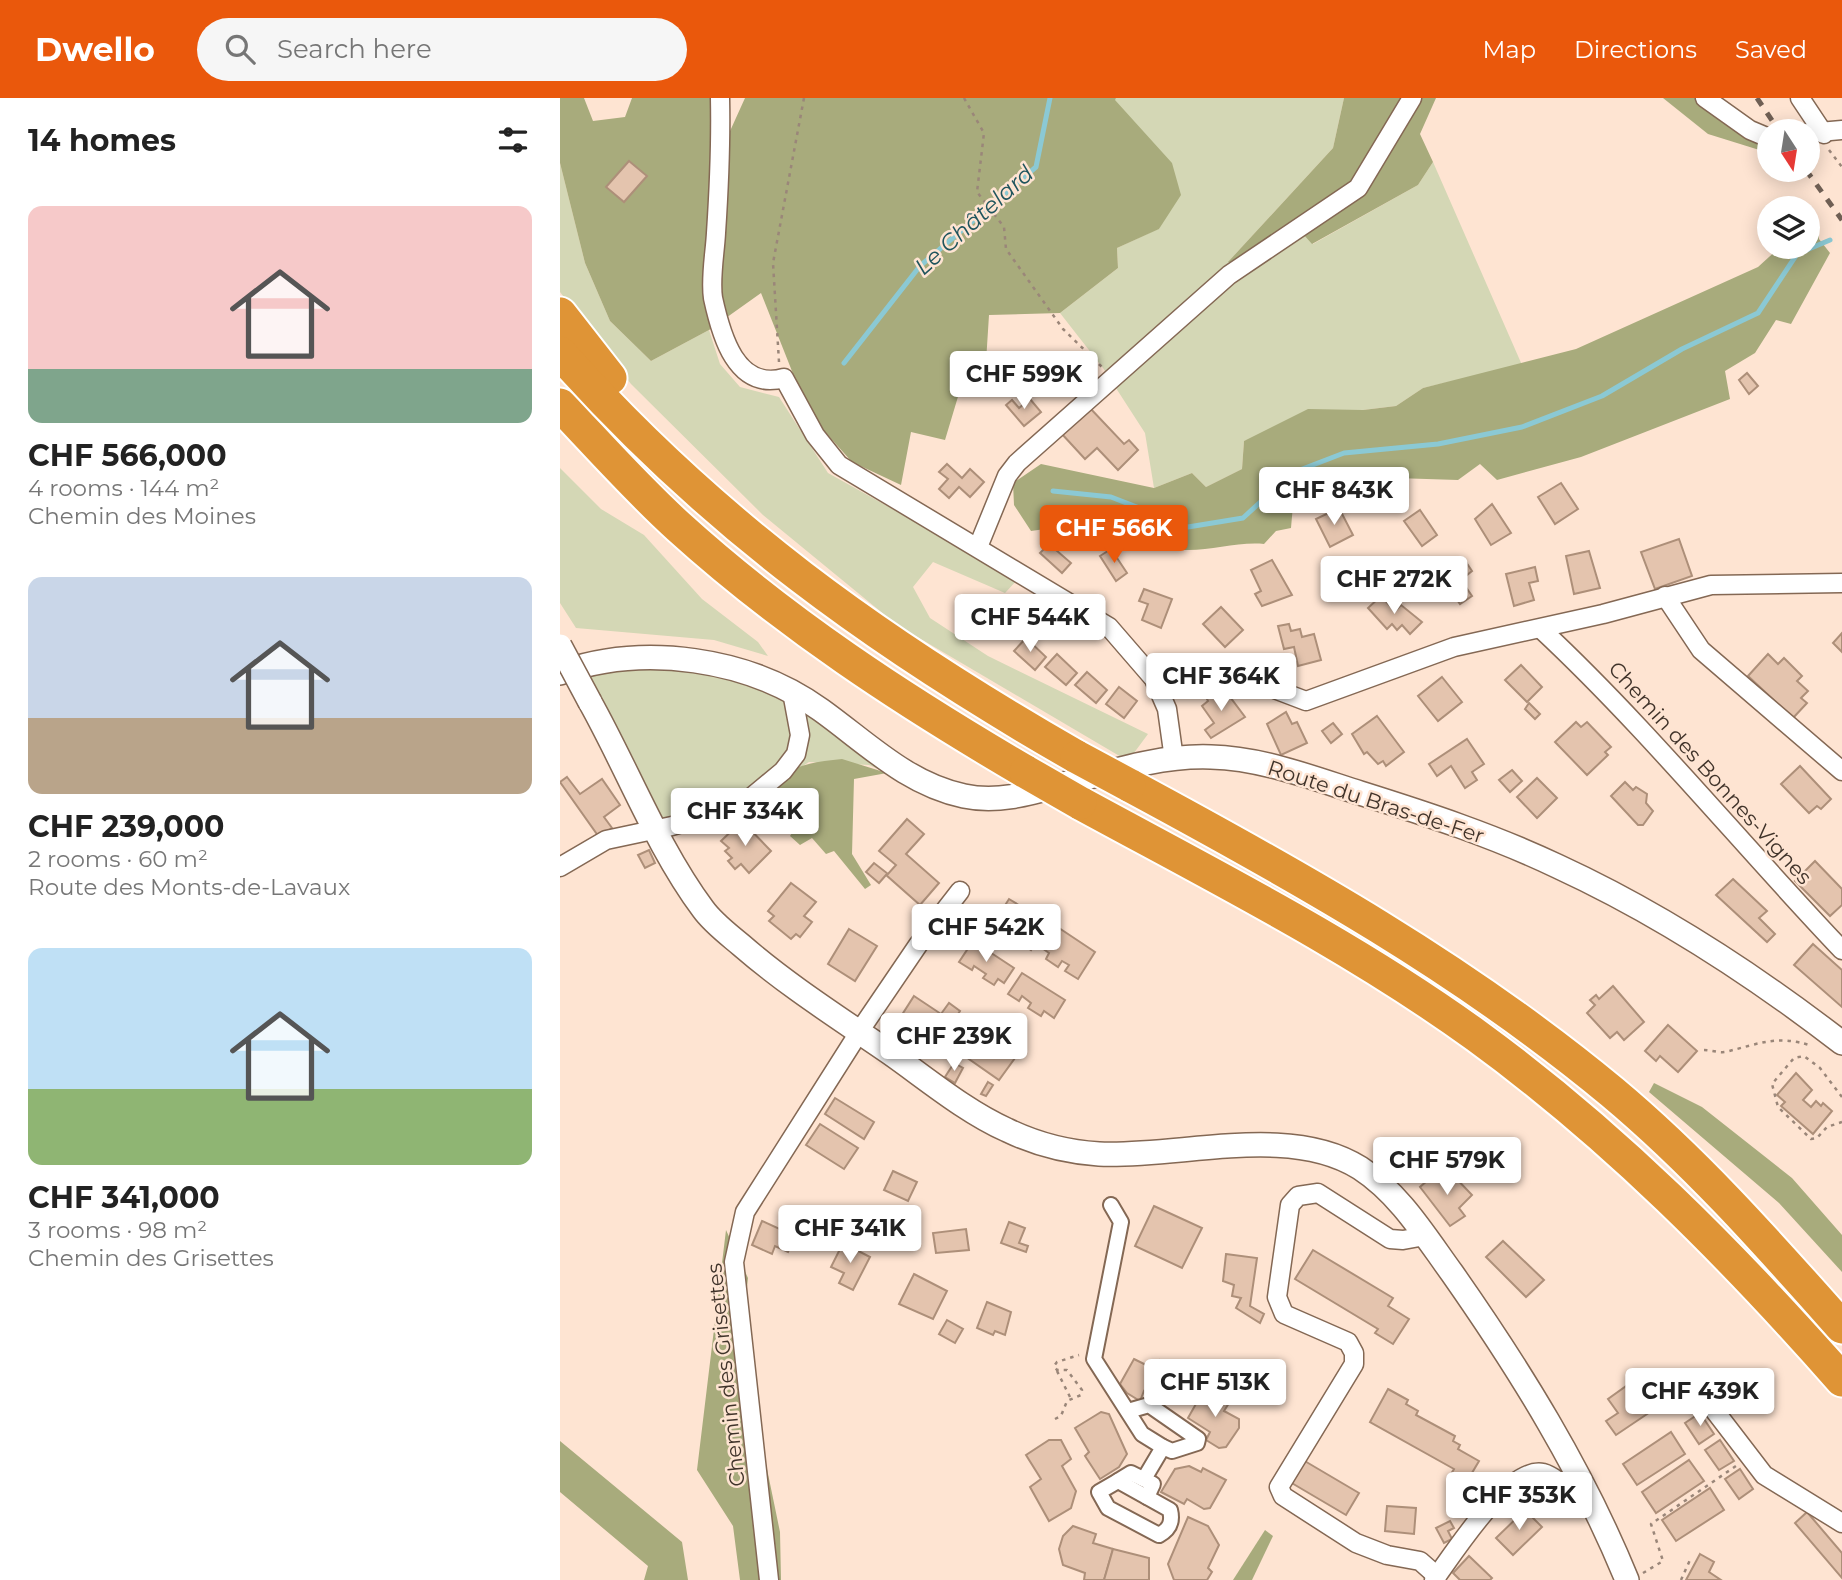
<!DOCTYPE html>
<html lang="en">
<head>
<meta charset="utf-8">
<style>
  :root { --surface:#fff; --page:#f6f6f6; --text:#222; --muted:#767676; --accent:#ea580c }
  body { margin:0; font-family:Montserrat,sans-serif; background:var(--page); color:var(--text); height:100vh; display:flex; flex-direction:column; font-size:26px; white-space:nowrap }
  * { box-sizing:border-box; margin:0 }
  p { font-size:23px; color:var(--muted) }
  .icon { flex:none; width:38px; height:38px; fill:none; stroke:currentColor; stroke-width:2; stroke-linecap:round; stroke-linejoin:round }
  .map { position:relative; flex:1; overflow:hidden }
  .drawer { display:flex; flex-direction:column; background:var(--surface); width:560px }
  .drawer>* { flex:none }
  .needle { width:46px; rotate:168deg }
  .fabs { position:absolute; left:1197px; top:21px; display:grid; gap:14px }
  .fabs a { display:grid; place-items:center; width:63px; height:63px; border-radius:50%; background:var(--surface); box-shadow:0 4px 18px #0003; font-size:35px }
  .price { position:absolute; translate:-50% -60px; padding:0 16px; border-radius:7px; background:#fff; color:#222; font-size:23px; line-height:46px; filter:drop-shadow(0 2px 4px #0008) }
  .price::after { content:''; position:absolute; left:50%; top:42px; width:21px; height:16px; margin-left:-10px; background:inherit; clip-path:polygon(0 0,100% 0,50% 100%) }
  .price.active { background:var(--accent); color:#fff }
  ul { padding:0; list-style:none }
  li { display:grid; align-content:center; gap:14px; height:371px; padding:0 28px }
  li span { display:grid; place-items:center; height:217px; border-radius:14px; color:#555 }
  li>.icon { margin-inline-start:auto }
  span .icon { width:126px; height:126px; fill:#fffc; stroke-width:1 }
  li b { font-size:30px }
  h2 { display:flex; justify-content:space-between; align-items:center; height:84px; padding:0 28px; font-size:30px }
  header { display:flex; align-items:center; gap:42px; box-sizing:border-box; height:98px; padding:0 35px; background:var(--accent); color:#fff }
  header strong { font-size:33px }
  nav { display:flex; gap:38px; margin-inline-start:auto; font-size:24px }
  .search { width:490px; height:63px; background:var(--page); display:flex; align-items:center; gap:18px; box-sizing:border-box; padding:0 24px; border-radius:38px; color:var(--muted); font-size:26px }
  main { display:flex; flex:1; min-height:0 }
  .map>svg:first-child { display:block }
  .green { fill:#d4d7b5 }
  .forest { fill:#a8ab7c }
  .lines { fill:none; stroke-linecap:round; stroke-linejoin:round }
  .stream { stroke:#8bc9d4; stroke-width:5 }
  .building { fill:#e4c4ae; stroke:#ad8f79; stroke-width:2 }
  .pedestrian-casing { stroke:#846854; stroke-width:18 }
  .minor-casing { stroke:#846854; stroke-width:21 }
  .tertiary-casing { stroke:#846854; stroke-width:26 }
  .motorway-casing { stroke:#fff; stroke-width:37 }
  .path { stroke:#9a8679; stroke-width:2.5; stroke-dasharray:3.5 5; stroke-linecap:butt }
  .pedestrian { stroke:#fff; stroke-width:14 }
  .minor { stroke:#fff; stroke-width:18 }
  .tertiary { stroke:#fff; stroke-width:23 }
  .motorway { stroke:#df9436; stroke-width:33 }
  .rail { stroke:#6f5f54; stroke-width:5; stroke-dasharray:9 9; stroke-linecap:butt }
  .tertiary-bridge-casing { stroke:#846854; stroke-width:26; stroke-linecap:butt }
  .motorway-bridge-casing { stroke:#fff; stroke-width:37; stroke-linecap:butt }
  .tertiary-bridge { stroke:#fff; stroke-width:23 }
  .motorway-bridge { stroke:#df9436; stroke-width:33 }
  .labels { text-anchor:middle; stroke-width:5; stroke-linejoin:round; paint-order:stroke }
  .street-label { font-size:21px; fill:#40332a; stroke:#fee4d2 }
  .water-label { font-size:23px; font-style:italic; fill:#1f545d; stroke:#fee4d2 }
</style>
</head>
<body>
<header>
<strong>Dwello</strong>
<div class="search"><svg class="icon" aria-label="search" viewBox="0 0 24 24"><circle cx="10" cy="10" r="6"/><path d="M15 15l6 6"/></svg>Search here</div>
<nav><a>Map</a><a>Directions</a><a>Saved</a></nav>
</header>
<main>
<section class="drawer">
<h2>14 homes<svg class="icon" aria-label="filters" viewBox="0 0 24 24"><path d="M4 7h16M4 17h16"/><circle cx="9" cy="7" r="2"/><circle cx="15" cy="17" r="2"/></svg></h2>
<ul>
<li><span style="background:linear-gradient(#f6c9c9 75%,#7fa58c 0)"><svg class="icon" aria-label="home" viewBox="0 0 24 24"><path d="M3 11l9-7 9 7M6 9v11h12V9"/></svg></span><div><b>CHF 566,000</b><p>4 rooms · 144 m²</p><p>Chemin des Moines</p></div></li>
<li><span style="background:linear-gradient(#c9d6e8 65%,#b9a48a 0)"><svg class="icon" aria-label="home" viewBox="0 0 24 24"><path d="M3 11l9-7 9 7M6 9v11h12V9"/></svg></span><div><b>CHF 239,000</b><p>2 rooms · 60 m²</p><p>Route des Monts-de-Lavaux</p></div></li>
<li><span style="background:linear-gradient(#bfe0f5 65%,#8fb573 0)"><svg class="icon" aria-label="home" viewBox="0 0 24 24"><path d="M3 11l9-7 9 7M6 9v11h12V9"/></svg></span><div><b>CHF 341,000</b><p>3 rooms · 98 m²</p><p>Chemin des Grisettes</p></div></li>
</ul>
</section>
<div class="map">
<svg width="1282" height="1482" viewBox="0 0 1282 1482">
  <rect width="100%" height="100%" fill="#fee4d2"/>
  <g class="green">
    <polygon points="556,0 784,0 773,50 669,163 737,127 753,146 858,87 873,64 962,267 863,290 836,308 803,312 684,343 682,371 646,389 632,375 594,390 585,335 543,270 500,215 558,170 557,150 600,130 554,2"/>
    <polygon points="0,65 25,165 50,223 91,263 149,232 160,266 180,289 219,299 268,375 458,481 445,495 373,464 353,489 370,520 428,558 588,636 568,663 337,527 203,417 71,286 0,194"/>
    <polygon points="0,370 41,411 84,437 142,501 198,544 208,558 154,542 16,530 0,505"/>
    <path d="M81 571C96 571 113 569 129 571 207 580 268 629 327 675L309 667 249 664 182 707 97 731 18 582 33 576Z"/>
  </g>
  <g class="forest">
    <polygon points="0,0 24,0 33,23 65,19 72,0 160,0 161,53 185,0 556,0 555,2 612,65 621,97 599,131 557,150 558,170 500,215 429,217 426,264 406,272 385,342 351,334 341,387 292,364 249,316 201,195 149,232 91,263 50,223 25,165 0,65"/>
    <polygon points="784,0 876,0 860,36 873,64 858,87 752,146 736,128 685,171 668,164 773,50"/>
    <polygon points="1103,0 1145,0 1209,40 1209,55 1148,36"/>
    <path d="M1256 117 1259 141 1270 155 1231 226 1216 222 1195 255 1165 273 1170 301 1021 359 937 382 920 366 898 382 772 378 735 384 731 430 716 433 704 446C674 443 639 457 610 450 599 448 586 437 576 431L535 439 490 420 485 431 471 433 454 407 453 385 481 366 594 390 632 375 646 389 682 371 684 343 748 311 803 312 836 308 863 290 1016 251 1198 169 1220 149H1248V124Z"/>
    <path d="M282 661 327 675 294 681 292 756 311 787 305 791 274 753 266 756 252 740 240 747 230 738 248 710 234 696 201 691C227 669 249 664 282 661Z"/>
    <polygon points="1094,985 1142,1009 1232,1080 1282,1137 1282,1174 1219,1105 1089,994"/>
    <polygon points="166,1132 188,1180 181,1245 220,1434 221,1482 180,1482 173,1428 137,1372"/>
    <polygon points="0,1343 122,1444 128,1482 84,1482 88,1468 0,1394"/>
    <polygon points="705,1432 713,1438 692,1482 673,1482"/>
  </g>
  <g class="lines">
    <g class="stream">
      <polyline points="284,265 360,168 476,69 490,0"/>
      <polyline points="493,393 551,399 628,429 683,420 732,375 784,355 878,346 962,329 1042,298 1122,251 1198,215 1237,156 1270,142"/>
    </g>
  </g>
  <g class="building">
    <polygon points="69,63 87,78 64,104 46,89"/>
    <polygon points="1187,275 1198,288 1189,296 1179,282"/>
    <polygon points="470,301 481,314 464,328 446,307 452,302 459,310"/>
    <polygon points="529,309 564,346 569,342 578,352 558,372 537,350 525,361 501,335"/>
    <polygon points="387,366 402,380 410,371 424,384 410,399 399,389 389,400 379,391 388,381 379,374"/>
    <polygon points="752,382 758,394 745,402 737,393"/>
    <polygon points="1001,385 1018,411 995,426 978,399"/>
    <polygon points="932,406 951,435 931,447 915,421"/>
    <polygon points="779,410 793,437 770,449 756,421"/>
    <polygon points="860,412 877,437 862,448 844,423"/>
    <polygon points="1119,441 1132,478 1095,491 1081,454"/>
    <polygon points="489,446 511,465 502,475 480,455"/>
    <polygon points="551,451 567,475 556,483 540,458"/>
    <polygon points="1029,453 1040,490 1014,496 1006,458"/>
    <polygon points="904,461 912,473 901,482 912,498 900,506 881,478"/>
    <polygon points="712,462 732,497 702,508 695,496 701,493 691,472"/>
    <polygon points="975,469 978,483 969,485 974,502 954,508 946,476"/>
    <polygon points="807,480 814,492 806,497 798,485"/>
    <polygon points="584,491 612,501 601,530 582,522 588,506 579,503"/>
    <polygon points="821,498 835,513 841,507 862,524 850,536 842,527 837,532 832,526 827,531 808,510"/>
    <polygon points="661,509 683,532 665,549 643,526"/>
    <polygon points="729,526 731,533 740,531 742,539 754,536 761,562 738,568 734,549 724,551 718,528"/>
    <polygon points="1282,535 1282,554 1273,545"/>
    <polygon points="466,540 486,559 475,572 454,553"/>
    <polygon points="497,556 517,575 506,587 485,569"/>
    <polygon points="1208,556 1218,566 1224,560 1242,578 1237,583 1248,593 1241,600 1247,605 1233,620 1188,578"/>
    <polygon points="961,567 982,589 967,604 945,582"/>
    <polygon points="527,574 547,592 536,605 515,587"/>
    <polygon points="882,579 902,604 878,623 858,598"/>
    <polygon points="559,589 577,603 564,620 546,606"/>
    <polygon points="658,591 666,602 670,599 685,619 651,640 645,632 654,625 642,608 648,603 646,599"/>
    <polygon points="969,605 980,616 975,621 965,611"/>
    <polygon points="726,614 732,626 737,624 747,645 721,657 707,626"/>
    <polygon points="817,618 844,654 826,668 823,663 818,666 807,654 804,656 792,636"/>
    <polygon points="1016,624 1021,629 1027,624 1051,649 1045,654 1048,657 1027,677 995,644"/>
    <polygon points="773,625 782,636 771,645 762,633"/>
    <polygon points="907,641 924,666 912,674 917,682 905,690 891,668 877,678 869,666"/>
    <polygon points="1240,668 1271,701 1261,711 1257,708 1249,715 1221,686"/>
    <polygon points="952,672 962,683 950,694 939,682"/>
    <polygon points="7,679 20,696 42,681 60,707 44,719 52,730 39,739 0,684"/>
    <polygon points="977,680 997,700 977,720 957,699"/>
    <polygon points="1065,684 1073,692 1076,689 1087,696 1086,705 1093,713 1083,727 1078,727 1051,698"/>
    <polygon points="347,721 364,736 346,756 379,785 360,807 326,777 319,785 306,774 314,765 328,776 336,767 319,753"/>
    <polygon points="182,723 211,753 189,775 181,766 175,771 168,763 172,760 165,753 169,750 161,743"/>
    <polygon points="89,752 95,765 85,770 78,757"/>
    <polygon points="1255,763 1282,791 1282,807 1270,818 1235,783"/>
    <polygon points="1173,781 1207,813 1199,820 1215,836 1207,844 1156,797"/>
    <polygon points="231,785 256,804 244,818 252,824 240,839 236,836 231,841 209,823 214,818 208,813"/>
    <polygon points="449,801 488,825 471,852 457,843 461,836 455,832 451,838 439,831 443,824 437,820"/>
    <polygon points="496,828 535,854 518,881 505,873 509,867 502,863 498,869 486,861 489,855 482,850"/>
    <polygon points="289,831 317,848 295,883 268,866"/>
    <polygon points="413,843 454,870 444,885 438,881 434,887 423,880 426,876 414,868 412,872 399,864"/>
    <polygon points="1253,846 1282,872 1282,909 1234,867"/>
    <polygon points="462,875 505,902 494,920 484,913 481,918 468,910 471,905 462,898 459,903 448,896"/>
    <polygon points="1053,888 1084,924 1064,942 1057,934 1050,940 1027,915 1035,907 1030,902 1036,897 1039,901"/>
    <polygon points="354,898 381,916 389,905 400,913 382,941 359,926 354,934 338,923"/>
    <polygon points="1108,927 1137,953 1118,974 1100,958 1096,963 1085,953"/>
    <polygon points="421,937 455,960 439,982 406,959"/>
    <polygon points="394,965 403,970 395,985 385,979"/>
    <polygon points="1236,975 1252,992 1243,1002 1251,1009 1256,1003 1261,1008 1263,1005 1272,1013 1253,1036 1221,1008 1225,1004 1217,997"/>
    <polygon points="428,984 433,987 426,998 421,996"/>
    <polygon points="275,1000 314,1024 304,1041 265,1016"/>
    <polygon points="260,1026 298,1050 284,1071 246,1047"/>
    <polygon points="333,1073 357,1084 348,1103 324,1092"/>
    <polygon points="890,1074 912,1097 899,1110 905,1118 890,1128 860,1089 875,1076 881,1083"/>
    <polygon points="594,1108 642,1130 622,1170 575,1148"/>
    <polygon points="202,1123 235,1138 228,1154 215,1148 212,1156 192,1147"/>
    <polygon points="449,1124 465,1130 459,1145 468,1148 466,1154 441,1145"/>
    <polygon points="406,1131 409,1152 376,1155 373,1135"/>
    <polygon points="943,1143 984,1182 966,1199 926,1159"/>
    <polygon points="283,1145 310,1159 293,1192 279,1185 284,1175 271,1169"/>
    <polygon points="753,1152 833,1200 828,1208 849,1221 833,1246 815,1235 818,1231 735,1181"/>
    <polygon points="666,1156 697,1160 690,1208 704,1216 700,1225 676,1210 681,1200 672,1198 674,1187 663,1183"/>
    <polygon points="354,1176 387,1193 373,1221 339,1206"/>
    <polygon points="427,1204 451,1214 445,1237 435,1233 433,1237 417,1230"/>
    <polygon points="387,1222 403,1231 395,1245 379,1236"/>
    <polygon points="574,1261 594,1271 600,1262 611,1267 615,1280 603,1303 584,1293 580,1303 567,1295 560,1286"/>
    <polygon points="1076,1281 1096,1310 1056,1337 1046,1323 1058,1315 1048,1301"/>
    <polygon points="828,1291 848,1302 846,1306 858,1313 856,1317 895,1338 893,1343 900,1347 898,1351 919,1363 906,1385 891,1376 894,1371 810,1324"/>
    <polygon points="652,1294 669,1305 664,1313 679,1321 679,1330 666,1349 659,1350 646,1342 650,1334 628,1320 641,1297"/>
    <polygon points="541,1314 549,1316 567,1356 559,1369 540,1381 525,1358 529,1354 515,1330"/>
    <polygon points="1140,1315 1154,1336 1139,1346 1125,1325"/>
    <polygon points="1111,1334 1125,1356 1077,1387 1063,1366"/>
    <polygon points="489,1342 501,1342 511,1361 502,1368 516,1393 511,1410 489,1423 470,1389 481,1381 466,1357"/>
    <polygon points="1160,1342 1174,1363 1159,1372 1145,1352"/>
    <polygon points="743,1362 799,1395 786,1417 730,1384"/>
    <polygon points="1129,1362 1144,1383 1096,1415 1082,1394"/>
    <polygon points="629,1368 641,1374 643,1370 666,1382 650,1410 644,1411 627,1401 624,1406 601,1394 615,1371"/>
    <polygon points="1180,1371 1193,1391 1179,1401 1165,1381"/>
    <polygon points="1150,1390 1164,1412 1116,1443 1102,1422"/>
    <polygon points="827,1408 856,1410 854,1436 825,1433"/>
    <polygon points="965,1412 982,1429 953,1457 936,1440"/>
    <polygon points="1247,1414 1282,1455 1282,1480 1235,1425"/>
    <polygon points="628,1419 648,1428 659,1447 648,1470 652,1474 647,1482 614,1482 608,1466"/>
    <polygon points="890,1423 894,1430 888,1433 892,1441 884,1445 876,1430"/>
    <polygon points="513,1428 536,1436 533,1445 553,1451 544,1482 524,1482 525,1475 503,1467 499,1451 503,1438"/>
    <polygon points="553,1451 589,1460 589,1482 544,1482"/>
    <polygon points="1140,1456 1154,1464 1149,1474 1161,1482 1126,1482"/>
    <polygon points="909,1458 932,1480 930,1482 900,1482 893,1475"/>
  </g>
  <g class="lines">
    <g class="pedestrian-casing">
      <g id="pedestrian">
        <polyline points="551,1107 561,1124 534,1261 582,1336 603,1349 584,1381"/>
        <polyline points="568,1313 589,1307 638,1341 637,1345 612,1353 603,1349"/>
        <path d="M558 1383 610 1412C613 1424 610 1431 599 1437L548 1410 539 1394Z"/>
        <polyline points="558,1383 571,1375 593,1386 587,1399"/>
      </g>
    </g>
    <g class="minor-casing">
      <g id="minor">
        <path d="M160 0C161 45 159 90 156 135 155 155 150 180 153 200 161 237 176 293 224 280L255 337 279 367 549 529 594 581 607 611 614 661"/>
        <polyline points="1145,0 1190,32 1209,40"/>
        <polyline points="1240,0 1264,36"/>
        <polyline points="1248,35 1282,32"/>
        <polyline points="418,449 447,378 457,365 669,177 798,90 852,0"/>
        <polyline points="1105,498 1141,552 1282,673"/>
        <path d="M981 531C1088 631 1181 746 1282 852"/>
        <polyline points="594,581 619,575 664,572 746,603 894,549 1043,516 1151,487 1282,485"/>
        <polyline points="0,769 46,742 112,728 182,707 223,673 236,656 240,637 232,594"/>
        <polyline points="865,1138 843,1142 830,1141 758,1095 738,1098 730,1107 717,1199 724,1216 788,1244 794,1255 794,1266 719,1389 723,1398 796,1445 827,1457 860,1463 877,1478"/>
        <polyline points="1148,1304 1204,1377 1282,1425"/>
        <polyline points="209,1482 174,1164 185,1114 305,925 358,847 400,793"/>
        <path d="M874 1482C892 1458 949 1367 983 1375 998 1379 1021 1403 1036 1412"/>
      </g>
    </g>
    <g class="tertiary-casing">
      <g id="tertiary">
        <path d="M0 575C83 545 189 560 261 612 307 645 347 686 404 698 437 705 468 696 500 687 549 674 600 657 651 659 701 660 753 680 800 695 867 716 934 738 997 768 1099 815 1194 877 1282 945"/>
        <path d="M30 604C68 672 97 749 143 811 153 825 168 836 181 847 227 887 279 920 330 955 367 981 405 1013 447 1032 476 1046 506 1054 539 1056 619 1060 729 1025 800 1070 840 1096 865 1138 892 1175 960 1272 1022 1372 1067 1482"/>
      </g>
    </g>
    <g class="motorway-casing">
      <g id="motorway">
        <polyline points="0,216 50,280"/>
        <path d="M0 255C153 427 318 545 517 659"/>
        <path d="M0 307C39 348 77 391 119 429 225 525 343 602 466 674"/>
        <path d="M569 687C738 778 904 871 1052 994 1137 1065 1209 1147 1282 1229"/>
        <path d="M520 705C654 778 793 848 917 938 1053 1037 1171 1156 1282 1282"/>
      </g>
    </g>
    <g class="path">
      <polyline points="404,0 424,35 417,94 444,129 446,151 503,231 542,269"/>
      <polyline points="1269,52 1282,69"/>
      <polyline points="219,264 213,165 244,0"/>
      <path d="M1144 952C1151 952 1159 955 1165 954 1199 946 1217 936 1252 948"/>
      <polyline points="1282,999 1260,970 1244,958 1234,960 1212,986 1218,1009 1251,1041 1257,1040 1267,1029 1282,1024"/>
      <polyline points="497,1273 511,1301"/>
      <polyline points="495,1321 501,1318 507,1303 521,1297 522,1292 507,1272 497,1272 494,1268 497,1264 519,1257"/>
      <polyline points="1083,1475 1103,1463 1091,1426 1176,1368"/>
      <polyline points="1121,1482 1130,1462"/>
    </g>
    <use href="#pedestrian" class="pedestrian"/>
    <use href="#minor" class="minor"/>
    <use href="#tertiary" class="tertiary"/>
    <use href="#motorway" class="motorway"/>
    <g class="rail">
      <polyline points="1197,0 1219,33"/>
      <polyline points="1246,72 1282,122"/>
    </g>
    <g class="tertiary-bridge-casing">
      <polyline id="tertiary-bridge" points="0,548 30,604"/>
    </g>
    <g class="motorway-bridge-casing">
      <g id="motorway-bridge">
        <polyline points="517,659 569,687"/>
        <polyline points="466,674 520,705"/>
      </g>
    </g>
    <use href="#tertiary-bridge" class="tertiary-bridge"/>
    <use href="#motorway-bridge" class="motorway-bridge"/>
  </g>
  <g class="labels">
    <g class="street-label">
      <text transform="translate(1150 675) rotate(48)" y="7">Chemin des Bonnes-Vignes</text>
      <text transform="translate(816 704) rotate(18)" y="7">Route du Bras-de-Fer</text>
      <text transform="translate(166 1277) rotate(-96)" y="7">Chemin des Grisettes</text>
    </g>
    <g class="water-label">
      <text transform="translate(414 122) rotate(-42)" y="8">Le Châtelard</text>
    </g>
  </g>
</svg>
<div class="fabs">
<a><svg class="needle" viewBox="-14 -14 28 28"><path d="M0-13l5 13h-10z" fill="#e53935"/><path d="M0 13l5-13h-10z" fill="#767676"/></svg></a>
<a><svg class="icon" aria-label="layers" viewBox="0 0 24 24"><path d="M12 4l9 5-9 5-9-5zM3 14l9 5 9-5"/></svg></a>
</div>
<b class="price" style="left:464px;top:313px">CHF 599K</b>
<b class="price" style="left:774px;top:429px">CHF 843K</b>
<b class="price active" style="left:554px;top:467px">CHF 566K</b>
<b class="price" style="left:834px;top:518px">CHF 272K</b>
<b class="price" style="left:470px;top:556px">CHF 544K</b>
<b class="price" style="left:661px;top:615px">CHF 364K</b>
<b class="price" style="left:185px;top:750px">CHF 334K</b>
<b class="price" style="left:426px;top:866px">CHF 542K</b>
<b class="price" style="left:394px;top:975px">CHF 239K</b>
<b class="price" style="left:887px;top:1099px">CHF 579K</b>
<b class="price" style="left:290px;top:1167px">CHF 341K</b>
<b class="price" style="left:655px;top:1321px">CHF 513K</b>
<b class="price" style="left:1140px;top:1330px">CHF 439K</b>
<b class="price" style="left:959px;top:1434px">CHF 353K</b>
</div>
</main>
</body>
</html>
